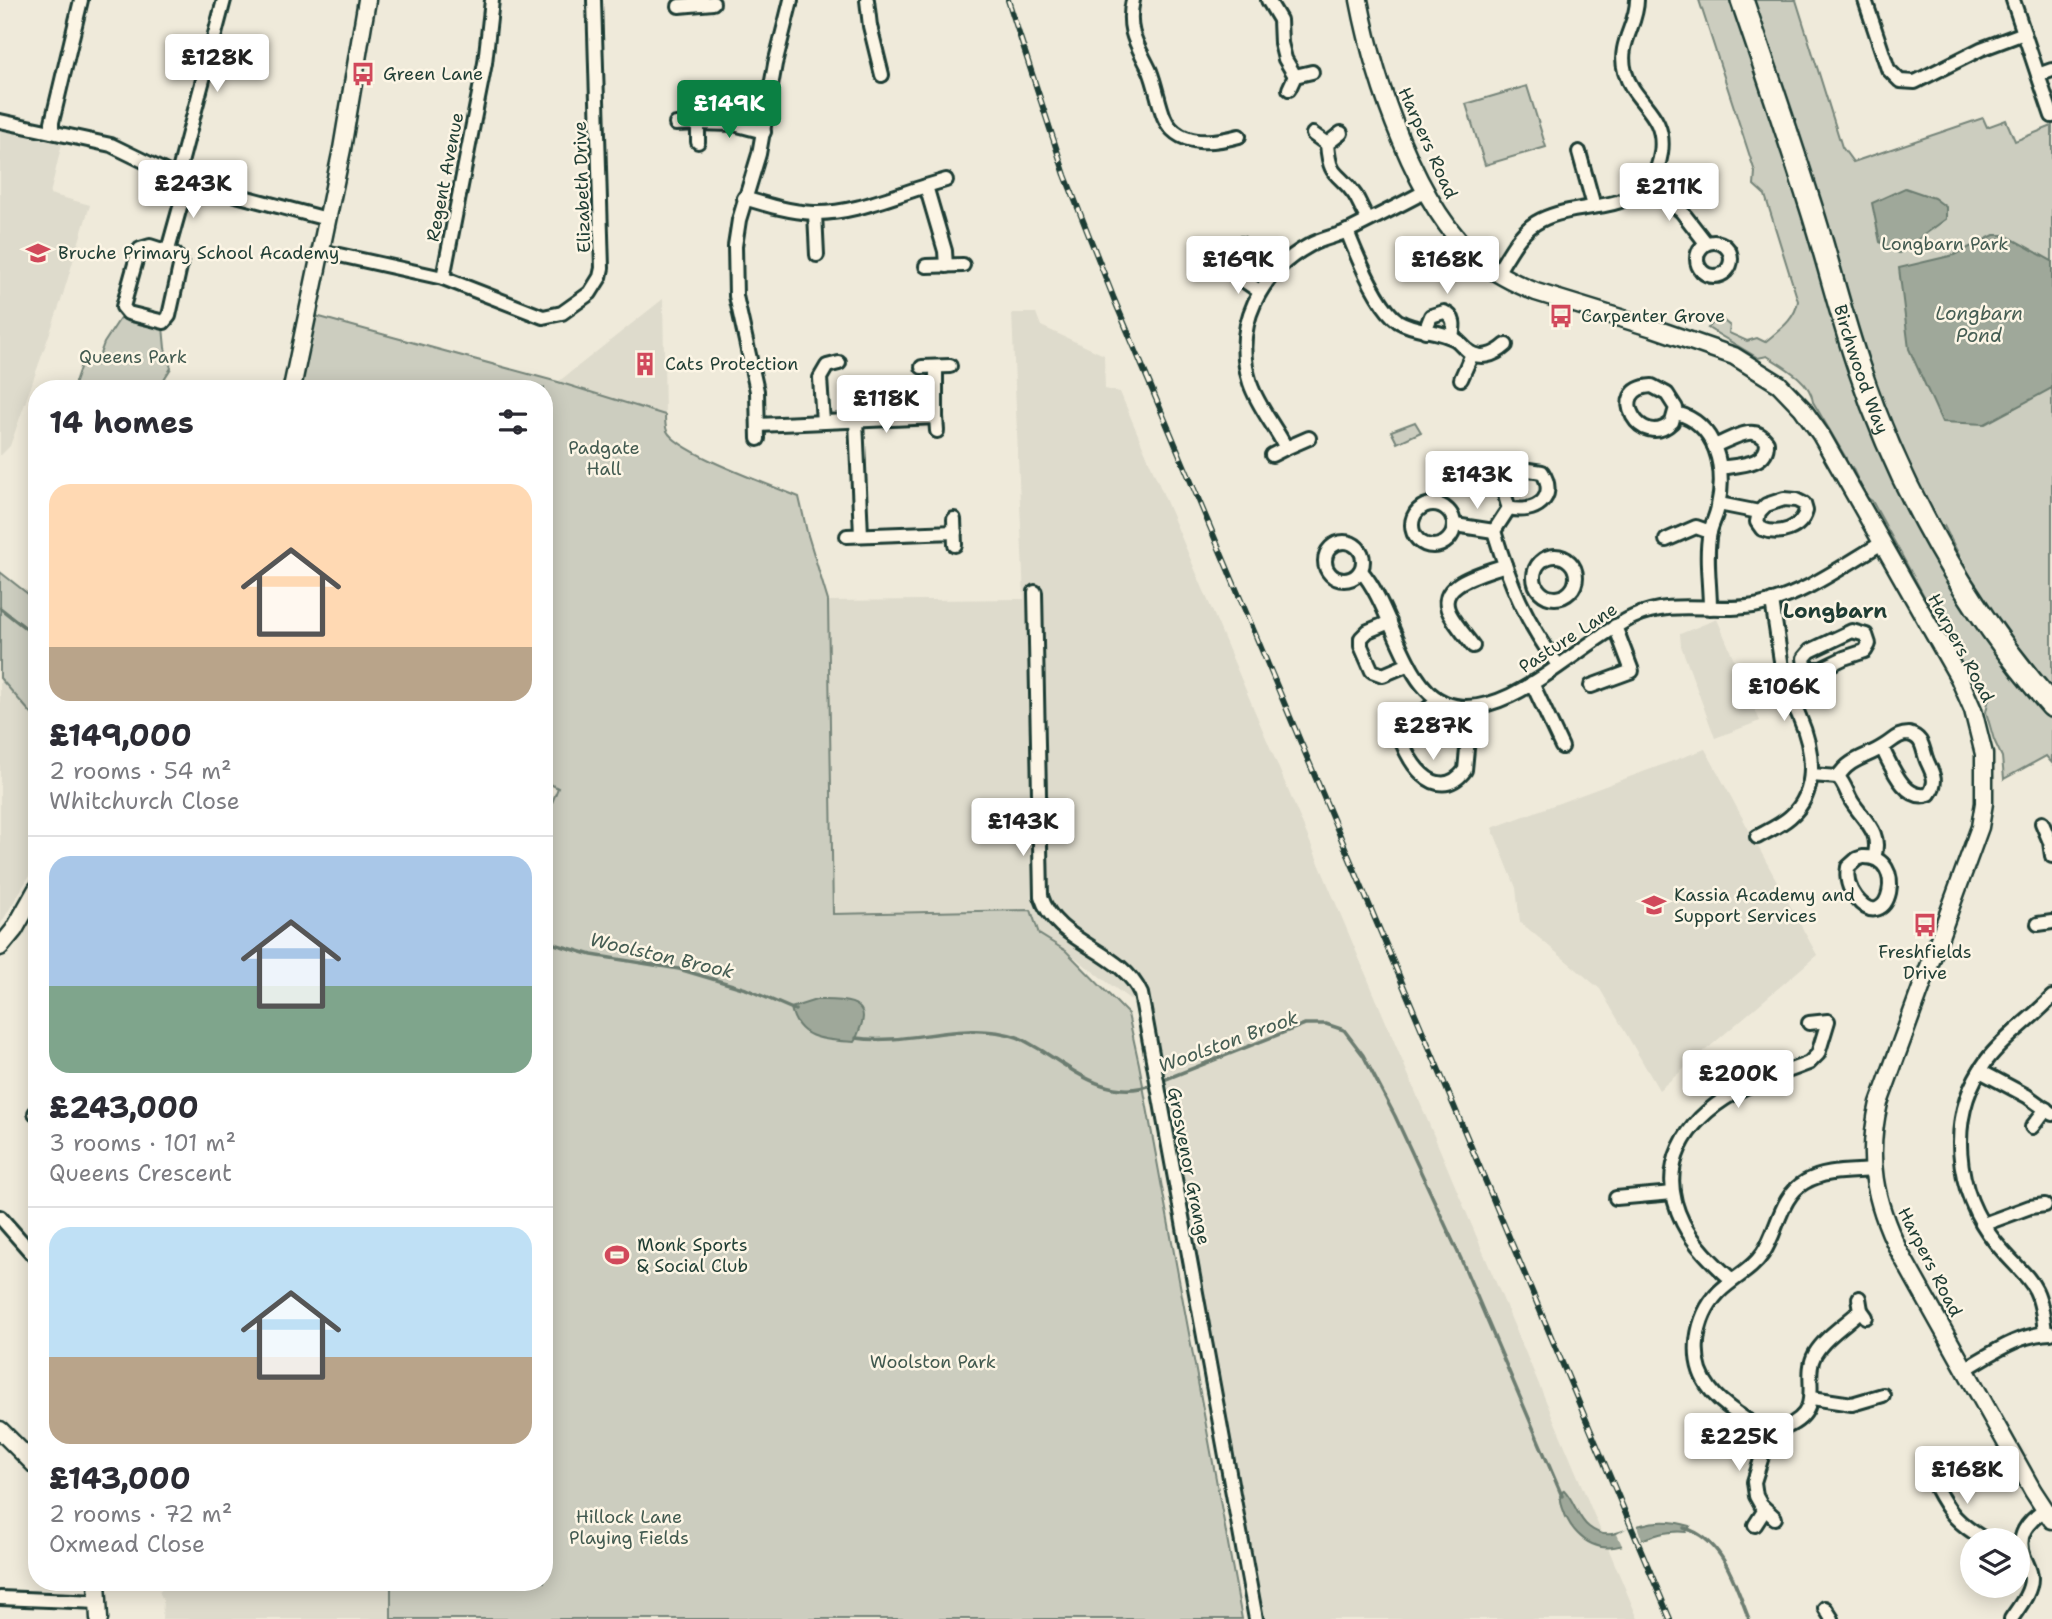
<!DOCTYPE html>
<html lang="en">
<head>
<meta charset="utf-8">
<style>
  :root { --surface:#fff; --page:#f7f7f7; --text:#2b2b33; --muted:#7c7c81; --line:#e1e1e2; --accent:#0b8043 }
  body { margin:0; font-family:"Shantell Sans",sans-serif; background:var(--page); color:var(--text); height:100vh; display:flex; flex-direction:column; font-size:26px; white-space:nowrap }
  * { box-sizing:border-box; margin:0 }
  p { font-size:23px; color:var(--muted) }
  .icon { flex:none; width:38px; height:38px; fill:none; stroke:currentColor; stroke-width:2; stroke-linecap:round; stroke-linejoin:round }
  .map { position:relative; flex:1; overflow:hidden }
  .side { position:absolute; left:28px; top:380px; width:525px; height:1211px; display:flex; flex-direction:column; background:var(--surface); border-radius:28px; box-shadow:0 4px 18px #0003 }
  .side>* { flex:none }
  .buttons { position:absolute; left:1960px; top:1528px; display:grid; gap:14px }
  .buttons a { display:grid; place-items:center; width:70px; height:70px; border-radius:50%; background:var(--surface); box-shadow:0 4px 18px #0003; font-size:35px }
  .price { position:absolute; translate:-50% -60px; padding:0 16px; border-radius:7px; background:#fff; color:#222; font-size:23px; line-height:46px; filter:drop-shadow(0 2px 4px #0008) }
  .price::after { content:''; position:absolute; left:50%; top:42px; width:21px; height:16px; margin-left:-10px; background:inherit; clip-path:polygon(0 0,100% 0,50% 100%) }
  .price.active { background:var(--accent); color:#fff }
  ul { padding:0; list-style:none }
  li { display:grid; align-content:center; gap:14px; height:371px; padding:0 21px }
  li+li { border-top:2px solid var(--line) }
  li span { display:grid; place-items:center; height:217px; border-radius:21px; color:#555 }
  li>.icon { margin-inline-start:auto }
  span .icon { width:126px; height:126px; fill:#fffc; stroke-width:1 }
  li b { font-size:30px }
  h2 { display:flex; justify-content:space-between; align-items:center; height:84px; padding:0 21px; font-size:30px }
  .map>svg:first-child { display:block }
  .built { fill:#dedbcc }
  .green { fill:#cccdbf; stroke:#76857a; stroke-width:2 }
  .water { fill:#9fa89a; stroke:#6c7d71; stroke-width:2 }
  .pier { fill:#efeada }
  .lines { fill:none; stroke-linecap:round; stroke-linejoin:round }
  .stream { stroke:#6c7d71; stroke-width:3.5 }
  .minor-casing { stroke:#1f3d34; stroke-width:18 }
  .tertiary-casing { stroke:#1f3d34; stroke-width:21 }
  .primary-casing { stroke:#1f3d34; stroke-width:26 }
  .minor { stroke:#fcf5e5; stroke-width:12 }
  .tertiary { stroke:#fcf5e5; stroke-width:16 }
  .primary { stroke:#fcf5e5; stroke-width:21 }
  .rail-casing { stroke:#1f3d34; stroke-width:6 }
  .rail { stroke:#fcf5e5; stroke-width:3.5; stroke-dasharray:10; stroke-linecap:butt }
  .labels { text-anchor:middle; stroke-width:5; stroke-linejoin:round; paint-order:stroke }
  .poi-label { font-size:18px; fill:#1f3d34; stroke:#fcf5e5; text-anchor:start }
  .street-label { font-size:18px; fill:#1f3d34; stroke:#fcf5e5 }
  .park-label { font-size:18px; fill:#425a50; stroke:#fcf5e5 }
  .water-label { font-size:19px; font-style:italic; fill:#455d53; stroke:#fcf5e5 }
  .quarter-label { font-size:21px; font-weight:bold; fill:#1f3d34; stroke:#fcf5e5 }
</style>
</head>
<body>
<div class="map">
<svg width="2052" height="1619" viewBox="0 0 2052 1619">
  <rect width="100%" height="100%" fill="#efeada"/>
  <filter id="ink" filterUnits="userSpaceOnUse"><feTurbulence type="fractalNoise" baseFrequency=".0143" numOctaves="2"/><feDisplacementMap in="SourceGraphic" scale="14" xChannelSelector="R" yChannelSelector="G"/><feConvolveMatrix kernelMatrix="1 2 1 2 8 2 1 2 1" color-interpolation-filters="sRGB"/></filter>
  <g filter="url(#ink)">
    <g class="built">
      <polygon points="0,129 62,143 50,194 90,205 61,301 10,446 0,456"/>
      <polygon points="663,299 665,415 558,382"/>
      <polygon points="1012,313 1036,313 1041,326 1104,355 1105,389 1120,392 1638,1619 1263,1619 1152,1016 1066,951 1039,934 1031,910 833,914 828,601 1024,599"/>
      <polygon points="1717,619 1760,721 1715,738 1681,646 1680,634"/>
      <polygon points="0,678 37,720 37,863 0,925"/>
      <polygon points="1705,749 1817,955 1659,1090 1600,989 1520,922 1516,888 1492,828"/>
      <polygon points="183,1582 391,1582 391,1619 162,1619 163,1600 159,1591"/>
    </g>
    <g class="green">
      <path d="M1699 0H1738L1848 344 1997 645 2052 717V763L2046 756 2004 779 2002 757 1994 740 1986 712 1990 693C1983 680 1979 682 1969 674 1958 665 1948 636 1947 623L1936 618 1872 501 1866 497 1852 467 1846 468V458L1813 402C1811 381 1783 366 1767 356L1758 358 1708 328 1719 317 1730 326 1729 333 1747 341 1757 338 1765 342C1779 330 1795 320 1798 301L1765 195 1754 185 1755 172Z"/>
      <polygon points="1753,0 1796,0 1842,147 1853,162 1983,118 1987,127 2006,120 2015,141 2052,126 2052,688 2022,653 1976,588 1944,526 1940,527 1896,441 1871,371"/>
      <polygon points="1527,86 1546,147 1485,165 1466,104"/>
      <polygon points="123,314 151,326 163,327 165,348 171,368 159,387 161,388 73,388 82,362 96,365 104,343"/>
      <path d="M316 316 558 382 665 415C665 420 665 426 667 431 678 453 773 486 799 497L807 532 828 601 833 914 1031 910 1039 934 1066 951 1128 1014 1139 1064 1242 1619H391V1582H544V822L558 788 544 781V388H301Z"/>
      <polygon points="1415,422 1421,432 1397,443 1391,431"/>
      <polygon points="0,572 37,601 37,720 0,678"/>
    </g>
    <g class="water">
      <polygon points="1905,188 1934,198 1946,207 1946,219 1899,253 1880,242 1872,203"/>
      <polygon points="1994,235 2005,235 2052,261 2052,388 1985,424 1942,422 1909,349 1899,268 1954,255"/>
      <path d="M816 1000C834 1000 872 997 861 1026 858 1032 858 1037 854 1042 827 1040 798 1041 791 1008Z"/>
      <path d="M1564 1490C1575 1501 1577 1518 1589 1527 1608 1542 1621 1530 1641 1525 1657 1520 1674 1521 1690 1526L1686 1532C1648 1526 1611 1568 1578 1534 1568 1524 1562 1510 1560 1496Z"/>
    </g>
    <polygon class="pier" points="1636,1523 1642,1540 1624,1550 1617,1534"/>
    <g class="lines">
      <g class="stream">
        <polyline points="0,608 37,637"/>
        <polyline points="544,941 592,955 679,969 746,989 795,1010"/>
        <path d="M856 1038C909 1046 964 1019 1017 1037 1025 1040 1033 1046 1041 1050 1077 1073 1110 1101 1154 1084"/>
        <polyline points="1161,1081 1305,1024 1326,1024 1344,1030 1363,1055 1395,1116 1461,1259 1562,1496"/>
        <path d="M1684 1528C1724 1539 1735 1585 1749 1619"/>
      </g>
      <g class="minor-casing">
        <g id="minor">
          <polyline points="867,0 870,26 882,75"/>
          <path d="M1133 0C1126 31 1137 44 1150 71 1156 86 1158 102 1164 117 1177 148 1214 143 1239 136"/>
          <polyline points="1268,0 1280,20 1281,43 1285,59 1295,76"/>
          <polyline points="1865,0 1888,69 1900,81 1915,82 1981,49 2024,33"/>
          <polyline points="2013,0 2038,75 2052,70"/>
          <polyline points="679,6 713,3"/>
          <polyline points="2038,75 2052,116"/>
          <polyline points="1289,89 1295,76 1312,72"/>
          <polyline points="0,121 111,145 187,182 327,219"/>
          <polyline points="698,123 734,124 764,132"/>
          <polyline points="676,124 698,123 698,142"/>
          <polyline points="52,132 52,122 81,0"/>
          <path d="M1341 133 1327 144C1330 181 1338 170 1355 195 1360 203 1363 212 1368 220"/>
          <polyline points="1313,134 1327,144"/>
          <polyline points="1579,152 1594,206"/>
          <polyline points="177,178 224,0"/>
          <polyline points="1649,184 1682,212 1706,243"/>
          <polyline points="926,186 946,180"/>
          <path d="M744 198C767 205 790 212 814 213 852 214 890 197 926 186L945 251 946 266"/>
          <polyline points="815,213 817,255"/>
          <path d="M1347 231C1356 254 1378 307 1398 321 1416 332 1438 329 1455 339 1460 342 1462 346 1467 350 1479 361 1495 355 1506 345"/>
          <circle cx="1714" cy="259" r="17"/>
          <polygon points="150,246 175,254 181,262 169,316 164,322 128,313 123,307 138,253 140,249"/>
          <polyline points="168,250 187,182"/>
          <polyline points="321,251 443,278 543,317 562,313 590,293 600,277 602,268 594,0"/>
          <polyline points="926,266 963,265"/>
          <polyline points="1207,269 1227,269 1241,244"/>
          <polyline points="1227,269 1259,291"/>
          <path d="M1497 273C1509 254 1520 230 1541 220 1585 198 1651 219 1661 153 1667 113 1634 104 1625 72 1617 43 1637 26 1637 0"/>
          <polyline points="443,278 485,63 492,0"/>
          <path d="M1425 331 1431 316 1444 312C1456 317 1454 326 1452 337"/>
          <polyline points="922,367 950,366"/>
          <polyline points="1461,379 1472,354"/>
          <path d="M1652 386 1667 394 1676 408 1672 422C1641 452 1605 388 1652 386Z"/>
          <path d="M1676 413C1717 423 1726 469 1718 506 1717 515 1712 523 1710 532 1705 556 1710 584 1710 608"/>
          <polyline points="936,417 937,431"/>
          <polyline points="856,420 861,535"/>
          <polyline points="823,422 820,378 827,366 839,363"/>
          <polyline points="758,425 936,417 936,367"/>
          <path d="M1309 438 1286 448C1275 426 1258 407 1250 383 1232 326 1260 272 1310 245 1323 238 1338 236 1350 230 1376 217 1402 204 1426 191"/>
          <polyline points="758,439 757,391 736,296 735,246 739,220 759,154 775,64 791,0"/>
          <path d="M1714 446C1731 440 1754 422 1767 442 1768 466 1738 465 1720 468"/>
          <polyline points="1272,455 1286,448"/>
          <path d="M1529 470 1542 472C1559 498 1534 515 1509 508 1499 484 1508 479 1529 470Z"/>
          <path d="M1784 499 1796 500 1804 504 1806 511C1801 529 1779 536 1762 529L1757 522 1759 512 1766 505Z"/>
          <circle cx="1433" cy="525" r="21"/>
          <polyline points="1719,504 1759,512"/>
          <path d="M1509 508 1494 531C1510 584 1525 620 1558 665"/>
          <polyline points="954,519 955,545"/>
          <polyline points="1455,525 1494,531"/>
          <polyline points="847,536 955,532"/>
          <polyline points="1666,540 1696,527 1710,532"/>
          <circle cx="1344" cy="561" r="19"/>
          <circle cx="1555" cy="577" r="21"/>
          <path d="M1361 571C1391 604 1404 687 1445 703 1503 727 1582 640 1633 617 1674 598 1716 614 1759 605 1804 595 1843 566 1882 543"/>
          <path d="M1035 592 1041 896C1056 944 1121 949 1141 994L1256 1619"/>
          <polyline points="1390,622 1368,631 1361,638 1361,646 1372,671 1383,675 1409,664"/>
          <polygon points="1852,631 1866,635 1869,644 1865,651 1844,658 1821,669 1809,669 1805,666 1804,658 1810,651"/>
          <path d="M1473 646C1465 635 1456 625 1450 614 1433 583 1485 573 1505 565"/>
          <polyline points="1532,683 1562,747"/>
          <polyline points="1591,686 1632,671 1615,626"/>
          <path d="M1437 699C1426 716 1408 715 1399 728 1402 757 1436 808 1465 770L1471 707"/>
          <path d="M1811 775 1838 777C1849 758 1868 757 1884 746 1894 740 1897 734 1909 734 1924 738 1922 749 1927 761 1933 774 1938 782 1929 794 1905 803 1891 765 1882 748"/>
          <path d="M1838 777C1845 784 1847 794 1852 802 1865 822 1882 832 1874 858"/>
          <polyline points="2042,823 2050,842 2052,856"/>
          <path d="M1757 837C1768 831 1781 825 1790 817 1820 791 1813 748 1799 716 1794 704 1787 694 1784 681L1772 601"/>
          <path d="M1863 857C1909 855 1889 939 1856 898 1849 889 1846 878 1848 867L1857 859Z"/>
          <polyline points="2038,924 2052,922"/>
          <polyline points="1980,1071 2027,1096 2052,1114"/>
          <polyline points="35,1113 37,1112"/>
          <polyline points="2032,1127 2046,1109"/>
          <polyline points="1616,1198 1673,1193"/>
          <polyline points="0,1217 37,1259"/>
          <polyline points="1984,1224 2030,1207 2045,1205"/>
          <path d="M1732 1280C1714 1264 1694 1245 1683 1223 1655 1167 1685 1121 1734 1093 1757 1080 1784 1073 1809 1063L1818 1054 1828 1021 1809 1023"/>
          <polyline points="1859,1298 1861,1310 1866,1317"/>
          <path d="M1861 1310C1846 1324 1825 1337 1815 1354 1801 1379 1827 1409 1786 1427 1769 1435 1751 1424 1738 1414 1728 1407 1717 1399 1710 1389 1688 1361 1695 1317 1719 1292 1733 1278 1752 1270 1763 1253 1778 1231 1780 1196 1805 1182 1825 1170 1851 1172 1873 1170"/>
          <path d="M2045 1333C2040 1277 2028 1282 1996 1243 1954 1192 1946 1115 1987 1060 2005 1036 2032 1019 2052 997"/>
          <path d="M1965 1369C1993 1353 2018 1334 2051 1333"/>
          <polyline points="1812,1398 1852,1404 1883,1395"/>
          <polyline points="1766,1429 1763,1453 1754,1482 1756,1496 1761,1505 1775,1518"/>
          <path d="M1935 1486C1949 1513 1958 1524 1986 1540"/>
          <polyline points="1755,1525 1764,1511"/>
          <polyline points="0,1598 98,1602"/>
          <polyline points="1825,1608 1832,1619"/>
          <path d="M2011 1619C2019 1607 2031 1593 2031 1578 2031 1571 2027 1564 2024 1557 2016 1535 2027 1522 2045 1510"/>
        </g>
      </g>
      <g class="tertiary-casing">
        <g id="tertiary">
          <path d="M1359 0C1374 78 1416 209 1480 261 1496 274 1516 284 1536 292L1653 328 1734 356 1779 384 1802 408 1821 435 1959 678 1973 710 1984 754V803L1980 827 1879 1103C1866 1158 1874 1201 1899 1251L2033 1491 2052 1520"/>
          <polyline points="292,388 342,149 367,0"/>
          <polyline points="0,947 14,930 37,889"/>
          <polyline points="0,1430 37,1467"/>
          <polyline points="97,1582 99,1619"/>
        </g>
      </g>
      <g class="primary-casing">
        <g id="primary">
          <path id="s1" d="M1742 0C1765 67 1788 134 1809 201 1827 256 1840 313 1859 368 1900 490 1967 609 2052 706"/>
        </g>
      </g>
      <use href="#minor" class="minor"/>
      <use href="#tertiary" class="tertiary"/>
      <use href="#primary" class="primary"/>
      <g class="rail-casing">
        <polyline id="rail" points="1008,0 1065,175 1114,299 1670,1619"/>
      </g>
      <use href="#rail" class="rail"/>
    </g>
  </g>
  <defs>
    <g id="bus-bare" transform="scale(1.89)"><path d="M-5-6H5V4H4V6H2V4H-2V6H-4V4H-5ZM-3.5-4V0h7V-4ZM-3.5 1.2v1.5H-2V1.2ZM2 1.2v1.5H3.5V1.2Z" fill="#d1495b" stroke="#fcf5e5" stroke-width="2.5" paint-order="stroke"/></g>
    <g id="school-bare" transform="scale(1.89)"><path d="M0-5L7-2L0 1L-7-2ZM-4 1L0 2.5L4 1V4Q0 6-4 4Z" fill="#d1495b" stroke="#fcf5e5" stroke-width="2.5" paint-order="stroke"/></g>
    <g id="building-bare" transform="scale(1.89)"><path d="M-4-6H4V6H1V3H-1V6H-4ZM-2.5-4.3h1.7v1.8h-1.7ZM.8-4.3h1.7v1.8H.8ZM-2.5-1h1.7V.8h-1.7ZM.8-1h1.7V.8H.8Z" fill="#d1495b" stroke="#fcf5e5" stroke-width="2.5" paint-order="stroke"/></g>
    <g id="stadium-bare" transform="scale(1.89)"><path d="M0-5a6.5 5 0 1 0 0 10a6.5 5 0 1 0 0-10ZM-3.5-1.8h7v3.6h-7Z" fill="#d1495b" stroke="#fcf5e5" stroke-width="2.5" paint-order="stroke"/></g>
  </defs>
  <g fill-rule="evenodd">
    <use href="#bus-bare" x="363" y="74"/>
    <use href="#school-bare" x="38" y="253"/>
    <use href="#bus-bare" x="1561" y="316"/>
    <use href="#building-bare" x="645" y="364"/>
    <use href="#school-bare" x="1654" y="905"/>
    <use href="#bus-bare" x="1925" y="925"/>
    <use href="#stadium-bare" x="617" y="1255"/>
  </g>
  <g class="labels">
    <g class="poi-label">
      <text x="383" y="80">Green Lane</text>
      <text x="58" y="259">Bruche Primary School Academy</text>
      <text x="1581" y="322">Carpenter Grove</text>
      <text x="665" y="370">Cats Protection</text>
      <text x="1674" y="901">Kassia Academy and<tspan x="1674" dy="21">Support Services</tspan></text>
      <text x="1925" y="958" text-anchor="middle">Freshfields<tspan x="1925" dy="21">Drive</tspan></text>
      <text x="637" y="1251">Monk Sports<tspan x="637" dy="21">&amp; Social Club</tspan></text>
    </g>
    <g class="street-label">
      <text transform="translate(1428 143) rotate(66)" y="6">Harpers Road</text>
      <text transform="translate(445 177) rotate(-79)" y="6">Regent Avenue</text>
      <text transform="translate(582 187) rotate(-92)" y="6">Elizabeth Drive</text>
      <text dy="6" stroke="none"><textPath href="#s1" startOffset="388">Birchwood Way</textPath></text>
      <text transform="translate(1568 638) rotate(-33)" y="6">Pasture Lane</text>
      <text transform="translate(1961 648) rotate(62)" y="6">Harpers Road</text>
      <text transform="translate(1189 1166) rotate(79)" y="6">Grosvenor Grange</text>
      <text transform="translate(1930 1262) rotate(63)" y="6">Harpers Road</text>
    </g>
    <g class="park-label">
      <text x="1945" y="250">Longbarn Park</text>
      <text x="133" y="363">Queens Park</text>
      <text x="604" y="454">Padgate<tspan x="604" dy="21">Hall</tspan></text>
      <text x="933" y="1368">Woolston Park</text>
      <text x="629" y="1523">Hillock Lane<tspan x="629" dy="21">Playing Fields</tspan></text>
    </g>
    <g class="water-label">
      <text x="1979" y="320">Longbarn<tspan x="1979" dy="22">Pond</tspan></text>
      <text transform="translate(662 955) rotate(13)" y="7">Woolston Brook</text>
      <text transform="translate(1228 1041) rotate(-20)" y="7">Woolston Brook</text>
    </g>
    <g class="quarter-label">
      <text x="1835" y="618">Longbarn</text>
    </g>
  </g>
</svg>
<div class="buttons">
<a><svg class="icon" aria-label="layers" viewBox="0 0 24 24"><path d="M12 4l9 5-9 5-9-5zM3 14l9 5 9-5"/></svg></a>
</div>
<b class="price" style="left:217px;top:94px">£128K</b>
<b class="price active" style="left:729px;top:140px">£149K</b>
<b class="price" style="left:193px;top:220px">£243K</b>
<b class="price" style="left:1669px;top:223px">£211K</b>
<b class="price" style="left:1238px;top:296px">£169K</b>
<b class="price" style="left:1447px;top:296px">£168K</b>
<b class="price" style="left:886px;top:435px">£118K</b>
<b class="price" style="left:1477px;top:511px">£143K</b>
<b class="price" style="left:1784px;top:723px">£106K</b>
<b class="price" style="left:1433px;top:762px">£287K</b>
<b class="price" style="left:1023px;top:858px">£143K</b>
<b class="price" style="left:1738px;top:1110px">£200K</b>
<b class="price" style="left:1739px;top:1473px">£225K</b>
<b class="price" style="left:1967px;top:1506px">£168K</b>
<section class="side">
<h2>14 homes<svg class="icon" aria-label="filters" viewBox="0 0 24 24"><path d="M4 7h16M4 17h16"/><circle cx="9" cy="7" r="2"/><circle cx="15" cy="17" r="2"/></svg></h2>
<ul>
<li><span style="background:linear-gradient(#ffd9b3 75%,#b9a48a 0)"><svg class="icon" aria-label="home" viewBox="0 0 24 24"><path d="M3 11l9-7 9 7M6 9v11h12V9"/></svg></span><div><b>£149,000</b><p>2 rooms · 54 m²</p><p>Whitchurch Close</p></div></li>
<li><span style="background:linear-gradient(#a9c7e8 60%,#7fa58c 0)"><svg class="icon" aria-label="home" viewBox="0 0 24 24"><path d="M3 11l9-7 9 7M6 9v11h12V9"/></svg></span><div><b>£243,000</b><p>3 rooms · 101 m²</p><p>Queens Crescent</p></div></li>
<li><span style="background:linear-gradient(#bfe0f5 60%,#b9a48a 0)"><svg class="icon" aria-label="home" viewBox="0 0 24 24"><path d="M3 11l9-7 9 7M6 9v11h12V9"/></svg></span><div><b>£143,000</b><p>2 rooms · 72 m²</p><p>Oxmead Close</p></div></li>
</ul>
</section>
</div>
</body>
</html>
